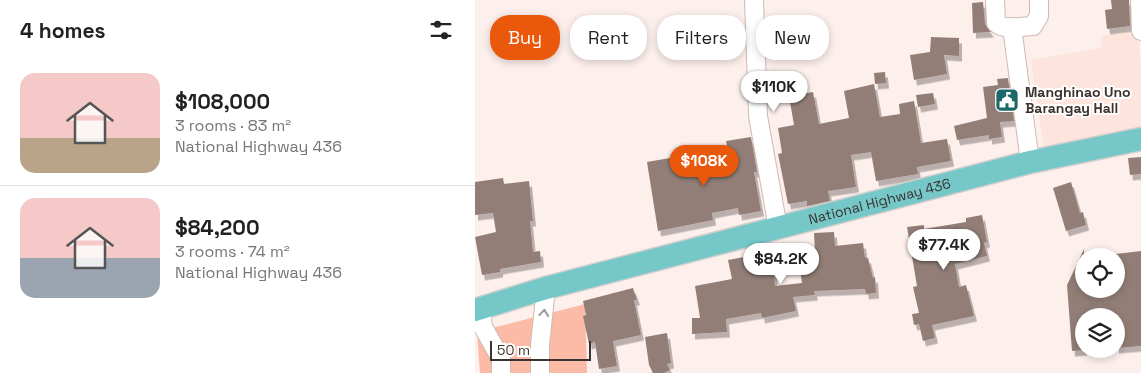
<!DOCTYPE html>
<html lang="en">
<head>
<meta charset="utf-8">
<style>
  :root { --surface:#fff; --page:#f2f2f2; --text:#222; --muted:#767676; --line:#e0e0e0; --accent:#ea580c }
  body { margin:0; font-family:"Space Grotesk",sans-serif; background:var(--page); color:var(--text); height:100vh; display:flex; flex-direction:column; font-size:19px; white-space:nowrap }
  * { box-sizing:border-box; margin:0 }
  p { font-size:16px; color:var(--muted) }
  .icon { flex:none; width:28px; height:28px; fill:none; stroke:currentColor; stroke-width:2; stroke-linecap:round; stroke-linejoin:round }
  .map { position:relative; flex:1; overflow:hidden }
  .sheet { display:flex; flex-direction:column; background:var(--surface); width:475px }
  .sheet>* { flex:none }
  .top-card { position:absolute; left:15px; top:15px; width:475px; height:45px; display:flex; gap:10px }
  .controls { position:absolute; left:600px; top:248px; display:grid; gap:10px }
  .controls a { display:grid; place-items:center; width:50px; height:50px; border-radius:50%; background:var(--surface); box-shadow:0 2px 8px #0003; font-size:25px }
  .scale { position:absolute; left:15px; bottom:12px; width:101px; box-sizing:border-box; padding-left:5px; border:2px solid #3b322f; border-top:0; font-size:14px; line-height:18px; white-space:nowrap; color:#3b322f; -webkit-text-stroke:4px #fff; paint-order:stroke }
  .price { position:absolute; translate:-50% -42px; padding:0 11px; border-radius:18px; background:#fff; color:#222; font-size:16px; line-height:32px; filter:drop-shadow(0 1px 2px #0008) }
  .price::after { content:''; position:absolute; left:50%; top:30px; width:15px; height:11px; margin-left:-8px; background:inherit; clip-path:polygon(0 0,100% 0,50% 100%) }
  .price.current { background:var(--accent); color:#fff }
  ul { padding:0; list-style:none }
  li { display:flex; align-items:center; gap:15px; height:125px; padding:0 20px }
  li+li { border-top:1px solid var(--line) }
  li span { display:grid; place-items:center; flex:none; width:140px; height:100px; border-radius:15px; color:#555 }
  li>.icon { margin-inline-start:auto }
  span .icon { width:60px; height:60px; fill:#fffc; stroke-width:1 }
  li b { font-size:21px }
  h2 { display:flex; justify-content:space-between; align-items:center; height:60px; padding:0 20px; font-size:21px }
  .pill { padding:0 18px; border-radius:20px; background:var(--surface); box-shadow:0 2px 8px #0003; font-size:18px; line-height:45px }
  .pill.current { background:var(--accent); color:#fff }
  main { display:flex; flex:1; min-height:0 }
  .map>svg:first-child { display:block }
  .built { fill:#fde4dc }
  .green { fill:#fbbba6 }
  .building { fill:#927e77; filter:url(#shadow) }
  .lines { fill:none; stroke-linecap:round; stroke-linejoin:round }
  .minor-casing { stroke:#cfb9b2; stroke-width:20 }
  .major-casing { stroke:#d0cecd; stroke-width:25 }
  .minor { stroke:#fff; stroke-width:18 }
  .major { stroke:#76c8c8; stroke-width:22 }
  .oneway { stroke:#9d9897 }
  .labels { text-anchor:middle; stroke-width:4; stroke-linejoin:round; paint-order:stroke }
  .poi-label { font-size:14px; font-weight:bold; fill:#3b322f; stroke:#fff; text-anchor:start }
  .street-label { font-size:14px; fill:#3b322f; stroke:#fff }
</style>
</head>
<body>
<main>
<section class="sheet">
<h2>4 homes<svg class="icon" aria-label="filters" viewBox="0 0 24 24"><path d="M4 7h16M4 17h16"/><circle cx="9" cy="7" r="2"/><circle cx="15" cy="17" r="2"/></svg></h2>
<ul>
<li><span style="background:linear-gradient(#f6c9c9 65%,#b9a48a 0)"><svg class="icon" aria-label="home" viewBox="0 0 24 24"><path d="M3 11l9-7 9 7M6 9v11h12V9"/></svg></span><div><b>$108,000</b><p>3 rooms · 83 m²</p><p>National Highway 436</p></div></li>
<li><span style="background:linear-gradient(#f6c9c9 60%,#9aa5b1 0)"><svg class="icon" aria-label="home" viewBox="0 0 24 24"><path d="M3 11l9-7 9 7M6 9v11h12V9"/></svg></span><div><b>$84,200</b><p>3 rooms · 74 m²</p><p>National Highway 436</p></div></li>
</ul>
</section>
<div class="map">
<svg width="666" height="373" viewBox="0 0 666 373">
  <defs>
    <filter id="shadow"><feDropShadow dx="3" dy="5.5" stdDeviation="0" flood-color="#0004"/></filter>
  </defs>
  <rect width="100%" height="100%" fill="#fdefeb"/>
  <polygon class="built" points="662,30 666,67 666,128 569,149 556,60 627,48 626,36"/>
  <polygon class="green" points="110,304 112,373 5,373 2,332"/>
  <g class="building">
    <polygon points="636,0 654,0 655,26 632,29 630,10 637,9"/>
    <polygon points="508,2 510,24 516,32 498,33 497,3"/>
    <polygon points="456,37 484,38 484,56 469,55 472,74 439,80 435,55 455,52"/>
    <polygon points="410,72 411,83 400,84 399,73"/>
    <polygon points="533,78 539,121 525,122 527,137 514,139 514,135 482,140 479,126 512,118 508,87 523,85 522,79"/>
    <polygon points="399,84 405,117 425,114 424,104 439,101 446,143 472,139 476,161 442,167 443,174 401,181 396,152 376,155 381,187 353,191 355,201 332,206 332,201 313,204 303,154 307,153 303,128 319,125 314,96 338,92 344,124 374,118 369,91"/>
    <polygon points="458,93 460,104 443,107 441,95"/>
    <polygon points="276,137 282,172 279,172 286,211 264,215 263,208 237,213 238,220 183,231 172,162 195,158 196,161 215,158 217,166 255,162 251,141"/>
    <polygon points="666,157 666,174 655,175 653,158"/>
    <polygon points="28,178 29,184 54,181 58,221 55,221 58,252 65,251 66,262 25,269 25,272 7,275 0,237 21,232 18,213 0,215 0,182"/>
    <polygon points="596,182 605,213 608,212 611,225 591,231 578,188"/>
    <polygon points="507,215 512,242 509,243 512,256 480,264 484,287 491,285 499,316 457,325 460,338 448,341 444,324 439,325 437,314 444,313 438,287 442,286 432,227 449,225 449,229 491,222 491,218"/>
    <polygon points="359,232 360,246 388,243 390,258 393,258 398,278 400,277 401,293 391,294 390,289 339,291 340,295 318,297 321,311 287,318 286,313 251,319 252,332 217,334 217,318 225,318 220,286 257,279 253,260 269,257 271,265 298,263 300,286 327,283 323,255 340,253 339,233"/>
    <polygon points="609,249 609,289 641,289 641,254 666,251 666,346 641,348 641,316 609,316 609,350 597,351 592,285"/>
    <polygon points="158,288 162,300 159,300 166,335 138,341 142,366 124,369 120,342 114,344 108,316 111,315 108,301"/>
    <polygon points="192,333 196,363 192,364 195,370 189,373 178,373 174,365 170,337"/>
  </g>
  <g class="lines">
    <g class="minor-casing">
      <g id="minor">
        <polyline points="279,0 283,116 303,228"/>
        <path d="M520 0 521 23C530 31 547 26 558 26L564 16V0"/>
        <polyline points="665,0 666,31"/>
        <polyline points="537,27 555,162"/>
        <polyline points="6,308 8,327 26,359 26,373"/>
        <polyline points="65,373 65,345 71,288"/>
      </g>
    </g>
    <g class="major-casing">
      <g id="major">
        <path id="s1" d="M0 310 71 288 555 162 666 139"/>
      </g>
    </g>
    <use href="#minor" class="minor"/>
    <use href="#major" class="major"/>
  </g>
  <defs><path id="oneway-chevron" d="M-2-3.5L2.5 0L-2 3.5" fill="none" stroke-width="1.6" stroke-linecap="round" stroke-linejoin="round" transform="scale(1.25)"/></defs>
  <use class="oneway" href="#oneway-chevron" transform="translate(69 313) rotate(-84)"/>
  <defs>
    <g id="civic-square" transform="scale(1.25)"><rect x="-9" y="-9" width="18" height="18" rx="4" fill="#1b6868" stroke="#fff"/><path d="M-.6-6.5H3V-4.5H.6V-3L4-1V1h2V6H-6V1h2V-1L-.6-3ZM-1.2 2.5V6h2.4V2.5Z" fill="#fff"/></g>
  </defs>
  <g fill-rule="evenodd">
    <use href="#civic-square" x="532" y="100"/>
  </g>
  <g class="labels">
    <g class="poi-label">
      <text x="550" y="97">Manghinao Uno<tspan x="550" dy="16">Barangay Hall</tspan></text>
    </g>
    <g class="street-label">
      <text dy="5" stroke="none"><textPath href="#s1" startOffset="419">National Highway 436</textPath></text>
    </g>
  </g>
</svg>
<div class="controls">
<a><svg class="icon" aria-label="locate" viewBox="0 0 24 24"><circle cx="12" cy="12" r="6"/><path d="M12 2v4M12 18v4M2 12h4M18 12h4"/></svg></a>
<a><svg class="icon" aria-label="layers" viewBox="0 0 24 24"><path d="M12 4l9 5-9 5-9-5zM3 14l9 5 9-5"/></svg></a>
</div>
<div class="scale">50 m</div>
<b class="price" style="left:299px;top:113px">$110K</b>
<b class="price current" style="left:229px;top:187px">$108K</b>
<b class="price" style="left:469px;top:271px">$77.4K</b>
<b class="price" style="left:306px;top:285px">$84.2K</b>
<div class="top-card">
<a class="pill current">Buy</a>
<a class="pill">Rent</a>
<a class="pill">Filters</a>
<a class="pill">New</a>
</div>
</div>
</main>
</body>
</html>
